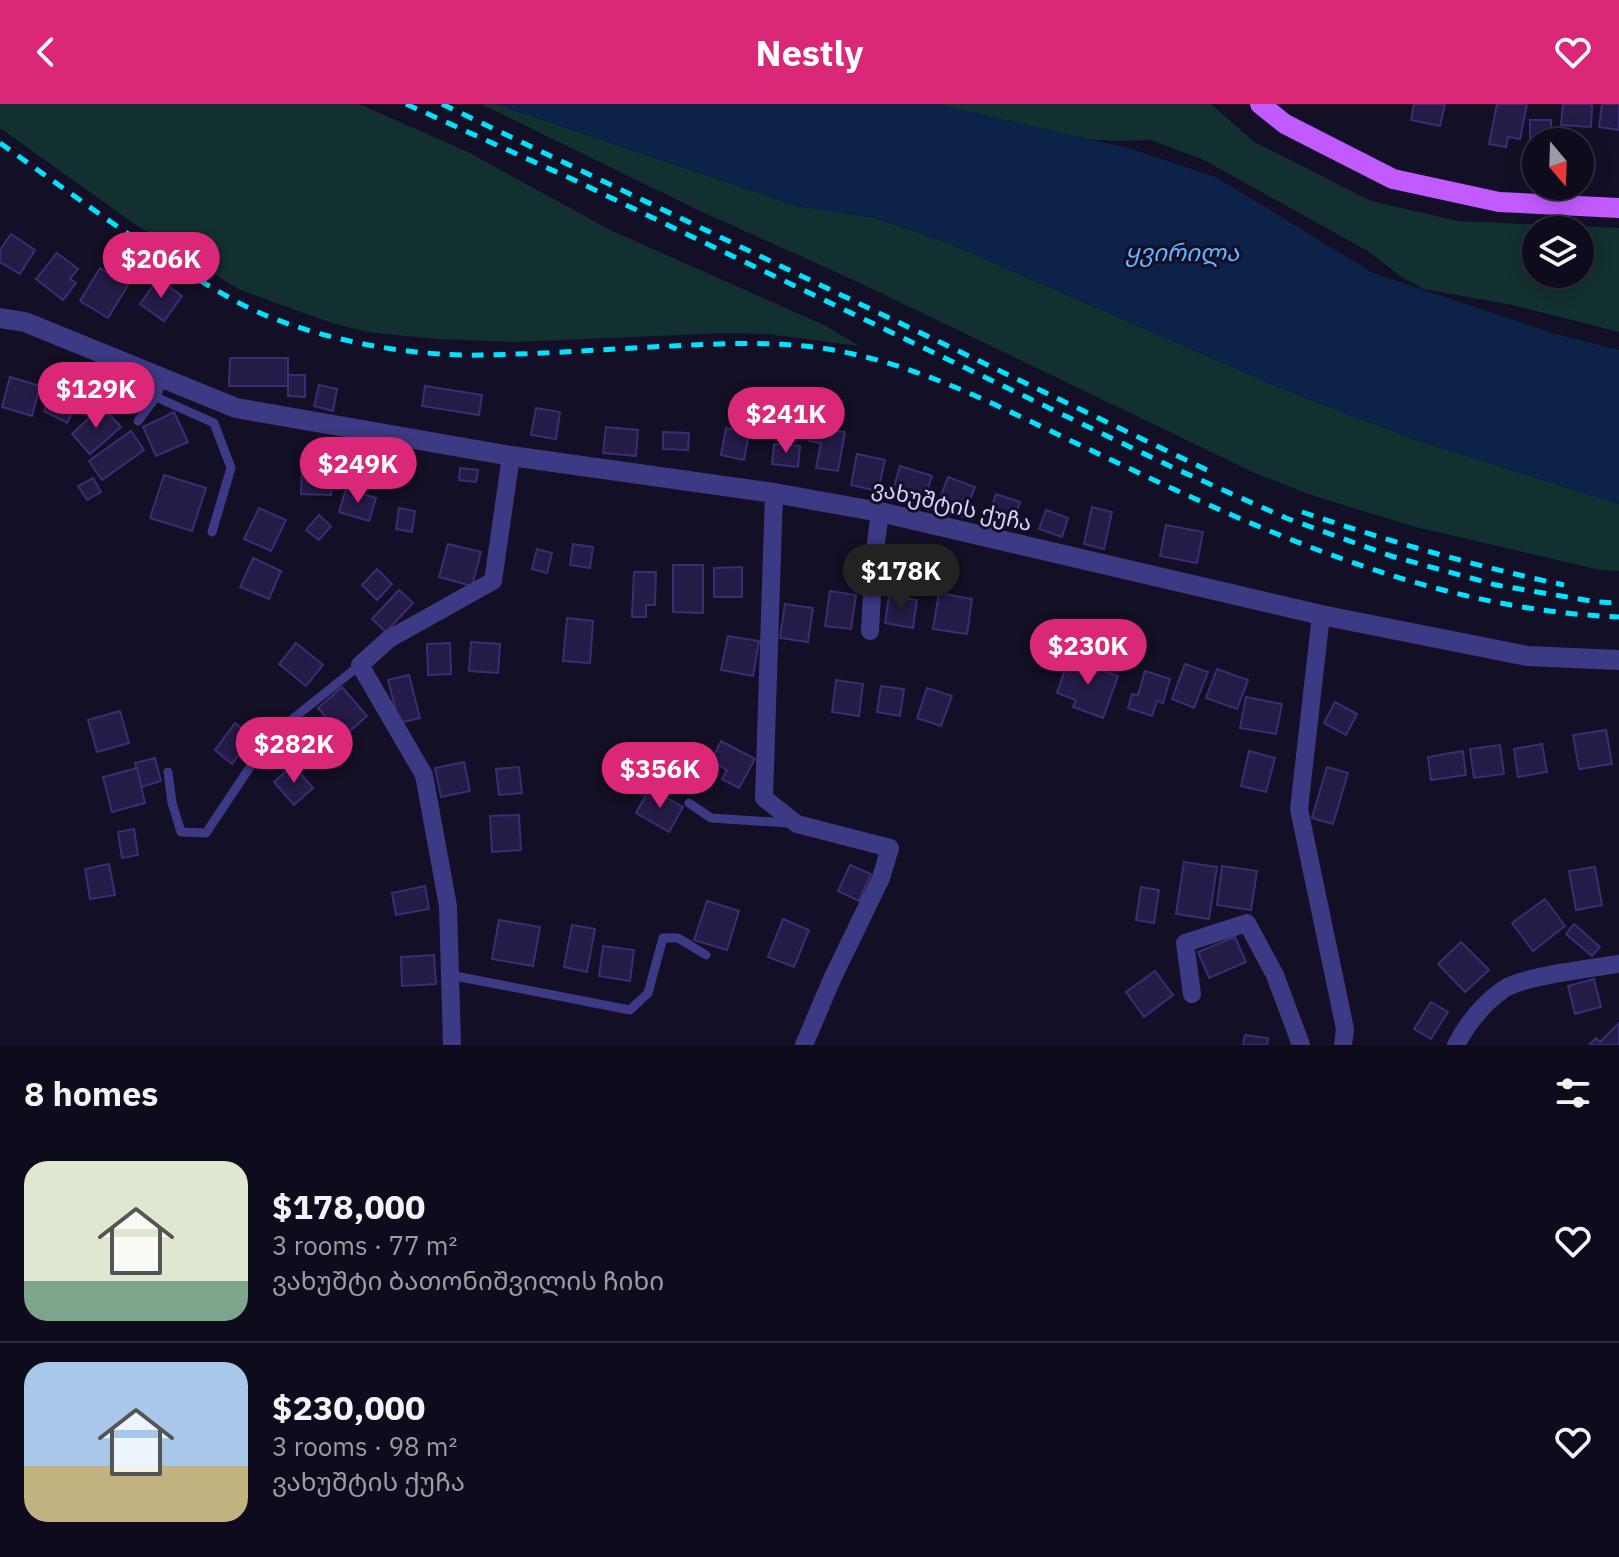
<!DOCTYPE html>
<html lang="en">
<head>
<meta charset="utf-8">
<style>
  :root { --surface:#0e0b1c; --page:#171425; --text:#f1f3f6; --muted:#9b9ba3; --line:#2e2b3b; --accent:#db2777 }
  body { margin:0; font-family:"IBM Plex Sans","Noto Sans Georgian",sans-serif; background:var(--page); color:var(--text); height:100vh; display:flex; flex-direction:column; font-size:30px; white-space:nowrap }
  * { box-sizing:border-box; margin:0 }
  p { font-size:26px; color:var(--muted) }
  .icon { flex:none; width:44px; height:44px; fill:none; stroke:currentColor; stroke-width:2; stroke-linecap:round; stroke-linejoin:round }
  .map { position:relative; height:941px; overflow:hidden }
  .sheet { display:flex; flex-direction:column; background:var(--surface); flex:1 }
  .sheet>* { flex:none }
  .needle { width:52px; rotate:161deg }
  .tools { position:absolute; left:1522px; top:24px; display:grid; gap:16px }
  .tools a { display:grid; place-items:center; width:72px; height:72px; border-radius:50%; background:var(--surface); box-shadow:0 4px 20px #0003,0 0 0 2px var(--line); font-size:40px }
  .price { position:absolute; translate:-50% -68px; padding:0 18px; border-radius:28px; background:var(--accent); color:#fff; font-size:26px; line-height:52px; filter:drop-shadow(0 2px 4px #0008) }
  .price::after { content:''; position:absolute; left:50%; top:48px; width:24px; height:18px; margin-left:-12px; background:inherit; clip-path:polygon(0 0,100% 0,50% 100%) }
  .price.selected { background:#222; color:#fff }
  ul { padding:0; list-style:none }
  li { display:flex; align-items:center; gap:24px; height:200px; padding:0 24px }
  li+li { border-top:2px solid var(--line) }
  li span { display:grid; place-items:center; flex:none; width:224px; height:160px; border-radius:24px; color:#555 }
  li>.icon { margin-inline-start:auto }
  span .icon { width:96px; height:96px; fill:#fffc; stroke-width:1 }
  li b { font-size:34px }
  h2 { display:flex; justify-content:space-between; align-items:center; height:96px; padding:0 24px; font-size:34px }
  header { display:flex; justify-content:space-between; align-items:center; height:104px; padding:0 24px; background:var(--accent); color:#fff; font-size:36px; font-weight:700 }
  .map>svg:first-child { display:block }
  .green { fill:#12302f; fill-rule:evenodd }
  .water { fill:#0c2248 }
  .building { fill:#241b47; stroke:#3b2d73; stroke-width:2 }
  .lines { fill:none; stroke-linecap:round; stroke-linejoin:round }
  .service { stroke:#3d3a85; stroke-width:9 }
  .minor { stroke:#3d3a85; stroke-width:18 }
  .tertiary { stroke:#3d3a85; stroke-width:20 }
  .primary { stroke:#c25bff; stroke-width:20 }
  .rail { stroke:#00e5ff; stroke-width:5; stroke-dasharray:12 10; stroke-linecap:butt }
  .labels { text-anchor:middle; stroke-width:6; stroke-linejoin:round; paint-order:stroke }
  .street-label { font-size:22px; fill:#d9d4ff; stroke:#130f26 }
  .water-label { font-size:24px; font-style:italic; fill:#62b6ff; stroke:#130f26 }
</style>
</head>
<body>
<header><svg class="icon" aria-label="back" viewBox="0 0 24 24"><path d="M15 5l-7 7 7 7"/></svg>Nestly<svg class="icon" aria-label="heart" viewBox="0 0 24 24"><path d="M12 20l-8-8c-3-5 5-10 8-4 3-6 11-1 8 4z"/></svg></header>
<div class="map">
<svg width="1619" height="941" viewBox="0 0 1619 941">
  <rect width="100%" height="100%" fill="#130f26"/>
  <g class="green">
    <polygon points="0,0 359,0 470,49 610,126 826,222 859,242 767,230 725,229 516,238 436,235 367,228 332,219 240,186 136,121 0,24"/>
    <polygon points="481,0 496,0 796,102 875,114 948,139 1290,288 1416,336 1619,400 1619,467 1600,466 1412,422 1311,391 1257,370 858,178 696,105"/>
    <path d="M926 0H1211L1253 37 1371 97 1458 117 1619 124V228L1512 201 1424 185 1400 172 1368 147 1202 55 1150 36 1115 37 1071 34ZM1536 126H1580V170H1536Z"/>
  </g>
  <polygon class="water" points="496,0 938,0 1132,45 1216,73 1373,169 1552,229 1619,246 1619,400 1416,336 1290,288 948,139 875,114 796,102"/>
  <g class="building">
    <polygon points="1414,0 1445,0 1440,22 1411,16"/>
    <polygon points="1497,0 1527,0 1520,35 1508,33 1506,43 1489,40"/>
    <polygon points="1563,0 1592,0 1591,23 1561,21"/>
    <polygon points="1602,0 1619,0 1619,26 1599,23"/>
    <polygon points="1530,16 1551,16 1551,38 1536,38 1536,62 1530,62"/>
    <polygon points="11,130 35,146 20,170 0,158 0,146"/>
    <polygon points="57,149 78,165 70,175 76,179 63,196 36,175"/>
    <polygon points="100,164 128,181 108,214 80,197"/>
    <polygon points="158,175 182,192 164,217 140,200"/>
    <polygon points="230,254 288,254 288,282 229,282"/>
    <polygon points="288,271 305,271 305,293 288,292"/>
    <polygon points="61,272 92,288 82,308 75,304 67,319 44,307"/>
    <polygon points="10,273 40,282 32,312 2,303"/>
    <polygon points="319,281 337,285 333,307 314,302"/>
    <polygon points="425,282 482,291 479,311 422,302"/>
    <polygon points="102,302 121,323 90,350 72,330"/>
    <polygon points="536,304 560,308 556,335 531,331"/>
    <polygon points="174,308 188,338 156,352 143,323"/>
    <polygon points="812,322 845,328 838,367 816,364 821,339 809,337"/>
    <polygon points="606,323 638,326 636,352 603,349"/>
    <polygon points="726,324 749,329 744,356 721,351"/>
    <polygon points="131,327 144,346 102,376 89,357"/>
    <polygon points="663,328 689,329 688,346 663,345"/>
    <polygon points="774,340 800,342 798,363 772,360"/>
    <polygon points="857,350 885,356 878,387 851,381"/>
    <polygon points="900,362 932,372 923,400 892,390"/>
    <polygon points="460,364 478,366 476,378 459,376"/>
    <polygon points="302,366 332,367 331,391 301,390"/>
    <polygon points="164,371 206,384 192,427 150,414"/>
    <polygon points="948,373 975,383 963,413 937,402"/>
    <polygon points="93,374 101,388 87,396 78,382"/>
    <polygon points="346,385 376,394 369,417 339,408"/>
    <polygon points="996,390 1020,398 1012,421 988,413"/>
    <polygon points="1092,403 1112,408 1104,445 1084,440"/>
    <polygon points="259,404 286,416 271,447 244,435"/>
    <polygon points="399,404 415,407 412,428 396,425"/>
    <polygon points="1046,406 1068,414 1062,433 1039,425"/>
    <polygon points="319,411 331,422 319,436 306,426"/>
    <polygon points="1166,421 1203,428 1197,459 1160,452"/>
    <polygon points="448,440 481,448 472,482 439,473"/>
    <polygon points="573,440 593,443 590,464 570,461"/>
    <polygon points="537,445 552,449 547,469 532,465"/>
    <polygon points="253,454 281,467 269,495 240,483"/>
    <polygon points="673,461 703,461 703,509 673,508"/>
    <polygon points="742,463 742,493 714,493 714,464"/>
    <polygon points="377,465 392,480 377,496 362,481"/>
    <polygon points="634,468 656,468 655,501 646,501 646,513 632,513"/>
    <polygon points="399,486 413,499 386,528 372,515"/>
    <polygon points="830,487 856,491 851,525 825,522"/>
    <polygon points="939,489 972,495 967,530 933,525"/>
    <polygon points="889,492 917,496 913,524 885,519"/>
    <polygon points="785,500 813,504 808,538 780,534"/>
    <polygon points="567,514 593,517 590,559 563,557"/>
    <polygon points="728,532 759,537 753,572 721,566"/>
    <polygon points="471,538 500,540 498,569 469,567"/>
    <polygon points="296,539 323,561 306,582 279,560"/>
    <polygon points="450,539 451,570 428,571 427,540"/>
    <polygon points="1069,554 1118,572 1103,614 1073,603 1076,596 1057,589"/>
    <polygon points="1185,560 1208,568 1194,604 1172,595"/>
    <polygon points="1217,565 1248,576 1237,605 1206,594"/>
    <polygon points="1145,567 1170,575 1163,599 1157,597 1152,612 1128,604 1132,590 1138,591"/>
    <polygon points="409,571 420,614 399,619 388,576"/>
    <polygon points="836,576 863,580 859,612 832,608"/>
    <polygon points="881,582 904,585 900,612 877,608"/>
    <polygon points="342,583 367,612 343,633 318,604"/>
    <polygon points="927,584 952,592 941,622 917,614"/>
    <polygon points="1246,593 1282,600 1276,630 1240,624"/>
    <polygon points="1335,598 1357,610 1346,631 1324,619"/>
    <polygon points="120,607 129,639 97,648 88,616"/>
    <polygon points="235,619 253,633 232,660 215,646"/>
    <polygon points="1606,626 1612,660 1579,665 1573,631"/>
    <polygon points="721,637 755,655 739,684 722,675 727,666 711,657"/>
    <polygon points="1542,640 1547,668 1518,673 1514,645"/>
    <polygon points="1500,641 1504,670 1474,674 1470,645"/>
    <polygon points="1249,647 1275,654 1266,688 1241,682"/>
    <polygon points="1463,647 1466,671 1431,676 1428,653"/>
    <polygon points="155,654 161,677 141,683 135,659"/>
    <polygon points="464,658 470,687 441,693 435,664"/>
    <polygon points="293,661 313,684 294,701 274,678"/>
    <polygon points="519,663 522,689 499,691 496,665"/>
    <polygon points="1327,663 1348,669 1333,720 1312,714"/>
    <polygon points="137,664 145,699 112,708 103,673"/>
    <polygon points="650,684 683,703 669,728 636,709"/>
    <polygon points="519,711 521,746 492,748 490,712"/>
    <polygon points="134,725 138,751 122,754 118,728"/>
    <polygon points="1184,758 1217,763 1209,815 1176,810"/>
    <polygon points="109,760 115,791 90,795 85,765"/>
    <polygon points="850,761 871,770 859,797 838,787"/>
    <polygon points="1222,762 1257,767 1251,806 1217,801"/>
    <polygon points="1595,763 1602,801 1576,806 1569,767"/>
    <polygon points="425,782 429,805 396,811 392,789"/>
    <polygon points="1141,783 1159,786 1154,819 1136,816"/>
    <polygon points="1545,795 1565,822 1533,847 1512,819"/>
    <polygon points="707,797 739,807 727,846 694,836"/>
    <polygon points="783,815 809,826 794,863 768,853"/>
    <polygon points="499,816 540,823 533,862 492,855"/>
    <polygon points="1574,820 1600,843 1592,852 1566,830"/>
    <polygon points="572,821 595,825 587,868 564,863"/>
    <polygon points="1235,833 1246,858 1209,874 1198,848"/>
    <polygon points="1461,838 1489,866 1465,888 1438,860"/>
    <polygon points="603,842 634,846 630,877 599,872"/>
    <polygon points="434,851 436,880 402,882 401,853"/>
    <polygon points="1155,867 1173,891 1144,913 1126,888"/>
    <polygon points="1594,875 1601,903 1575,910 1568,882"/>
    <polygon points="1431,898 1448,908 1431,935 1414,925"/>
    <polygon points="1619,919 1619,941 1589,941 1596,934 1600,938"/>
    <polygon points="1245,931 1268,934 1267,941 1243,941"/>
  </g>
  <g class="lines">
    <g class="service">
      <polyline points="163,274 156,293 214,319 231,364 212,428"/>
      <polyline points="103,293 134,296 156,293 138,317"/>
      <polyline points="168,668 172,699 181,728 206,729 270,633 360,561"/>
      <polyline points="689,699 711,714 789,719"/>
      <polyline points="450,871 630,906 648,889 663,834 678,834 706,851"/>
    </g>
    <g class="minor">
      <polyline points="774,389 764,694 797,720 890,744 881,774 832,875 804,941"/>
      <polyline points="1321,511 1299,705 1345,925 1343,941"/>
      <polyline points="870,527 874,454 880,408"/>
      <polyline points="1192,890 1185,839 1247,819 1275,871 1301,941"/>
      <polyline points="452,941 448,802 424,671 360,561 389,535 493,477 511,352"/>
      <path d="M1456 941C1467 920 1484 899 1504 885 1523 872 1593 864 1619 860"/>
    </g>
    <polyline class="tertiary" points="0,214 25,218 236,304 511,352 774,389 880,408 1321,511 1527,552 1619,556"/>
    <polyline class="primary" points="1260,0 1285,20 1393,75 1499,98 1619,104"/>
    <g class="rail">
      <polyline points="406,0 572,75 1176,365 1286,414 1391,452 1496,481 1597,498 1619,499"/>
      <polyline points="442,0 1207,366"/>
      <path d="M0 39C75 92 150 149 230 194 296 232 405 253 481 251 545 250 608 245 672 242 732 239 794 236 853 250 940 269 1021 314 1101 351 1265 429 1436 506 1619 513"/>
      <path d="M1302 408C1388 437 1474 462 1564 481"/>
    </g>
  </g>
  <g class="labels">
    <g class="street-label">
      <text transform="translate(952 401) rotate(13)" y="8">ვახუშტის ქუჩა</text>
    </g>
    <g class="water-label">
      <text x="1182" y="157">ყვირილა</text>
    </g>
  </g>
</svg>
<div class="tools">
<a><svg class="needle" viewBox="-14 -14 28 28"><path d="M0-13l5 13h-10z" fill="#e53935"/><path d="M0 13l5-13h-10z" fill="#9b9ba3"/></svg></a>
<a><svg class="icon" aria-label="layers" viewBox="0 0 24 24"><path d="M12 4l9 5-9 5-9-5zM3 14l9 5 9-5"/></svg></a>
</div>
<b class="price" style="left:161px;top:196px">$206K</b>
<b class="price" style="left:96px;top:326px">$129K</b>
<b class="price" style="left:786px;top:351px">$241K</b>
<b class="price" style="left:358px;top:401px">$249K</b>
<b class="price selected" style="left:901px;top:508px">$178K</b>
<b class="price" style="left:1088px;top:583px">$230K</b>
<b class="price" style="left:294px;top:681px">$282K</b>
<b class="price" style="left:660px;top:706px">$356K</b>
</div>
<section class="sheet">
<h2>8 homes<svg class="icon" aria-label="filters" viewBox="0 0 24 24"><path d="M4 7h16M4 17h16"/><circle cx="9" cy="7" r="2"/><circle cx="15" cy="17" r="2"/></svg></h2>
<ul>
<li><span style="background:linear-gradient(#dfe7d0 75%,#7fa58c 0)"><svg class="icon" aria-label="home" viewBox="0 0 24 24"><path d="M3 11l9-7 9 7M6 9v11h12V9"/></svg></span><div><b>$178,000</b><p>3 rooms · 77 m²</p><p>ვახუშტი ბათონიშვილის ჩიხი</p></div><svg class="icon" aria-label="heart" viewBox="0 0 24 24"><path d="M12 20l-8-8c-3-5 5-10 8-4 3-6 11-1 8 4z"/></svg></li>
<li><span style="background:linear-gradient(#a9c7e8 65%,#c2b280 0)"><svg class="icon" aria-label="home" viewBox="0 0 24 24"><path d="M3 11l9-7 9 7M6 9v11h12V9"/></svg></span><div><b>$230,000</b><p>3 rooms · 98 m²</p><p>ვახუშტის ქუჩა</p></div><svg class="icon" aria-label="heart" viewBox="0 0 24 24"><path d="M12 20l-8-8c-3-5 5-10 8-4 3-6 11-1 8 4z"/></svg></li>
</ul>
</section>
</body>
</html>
